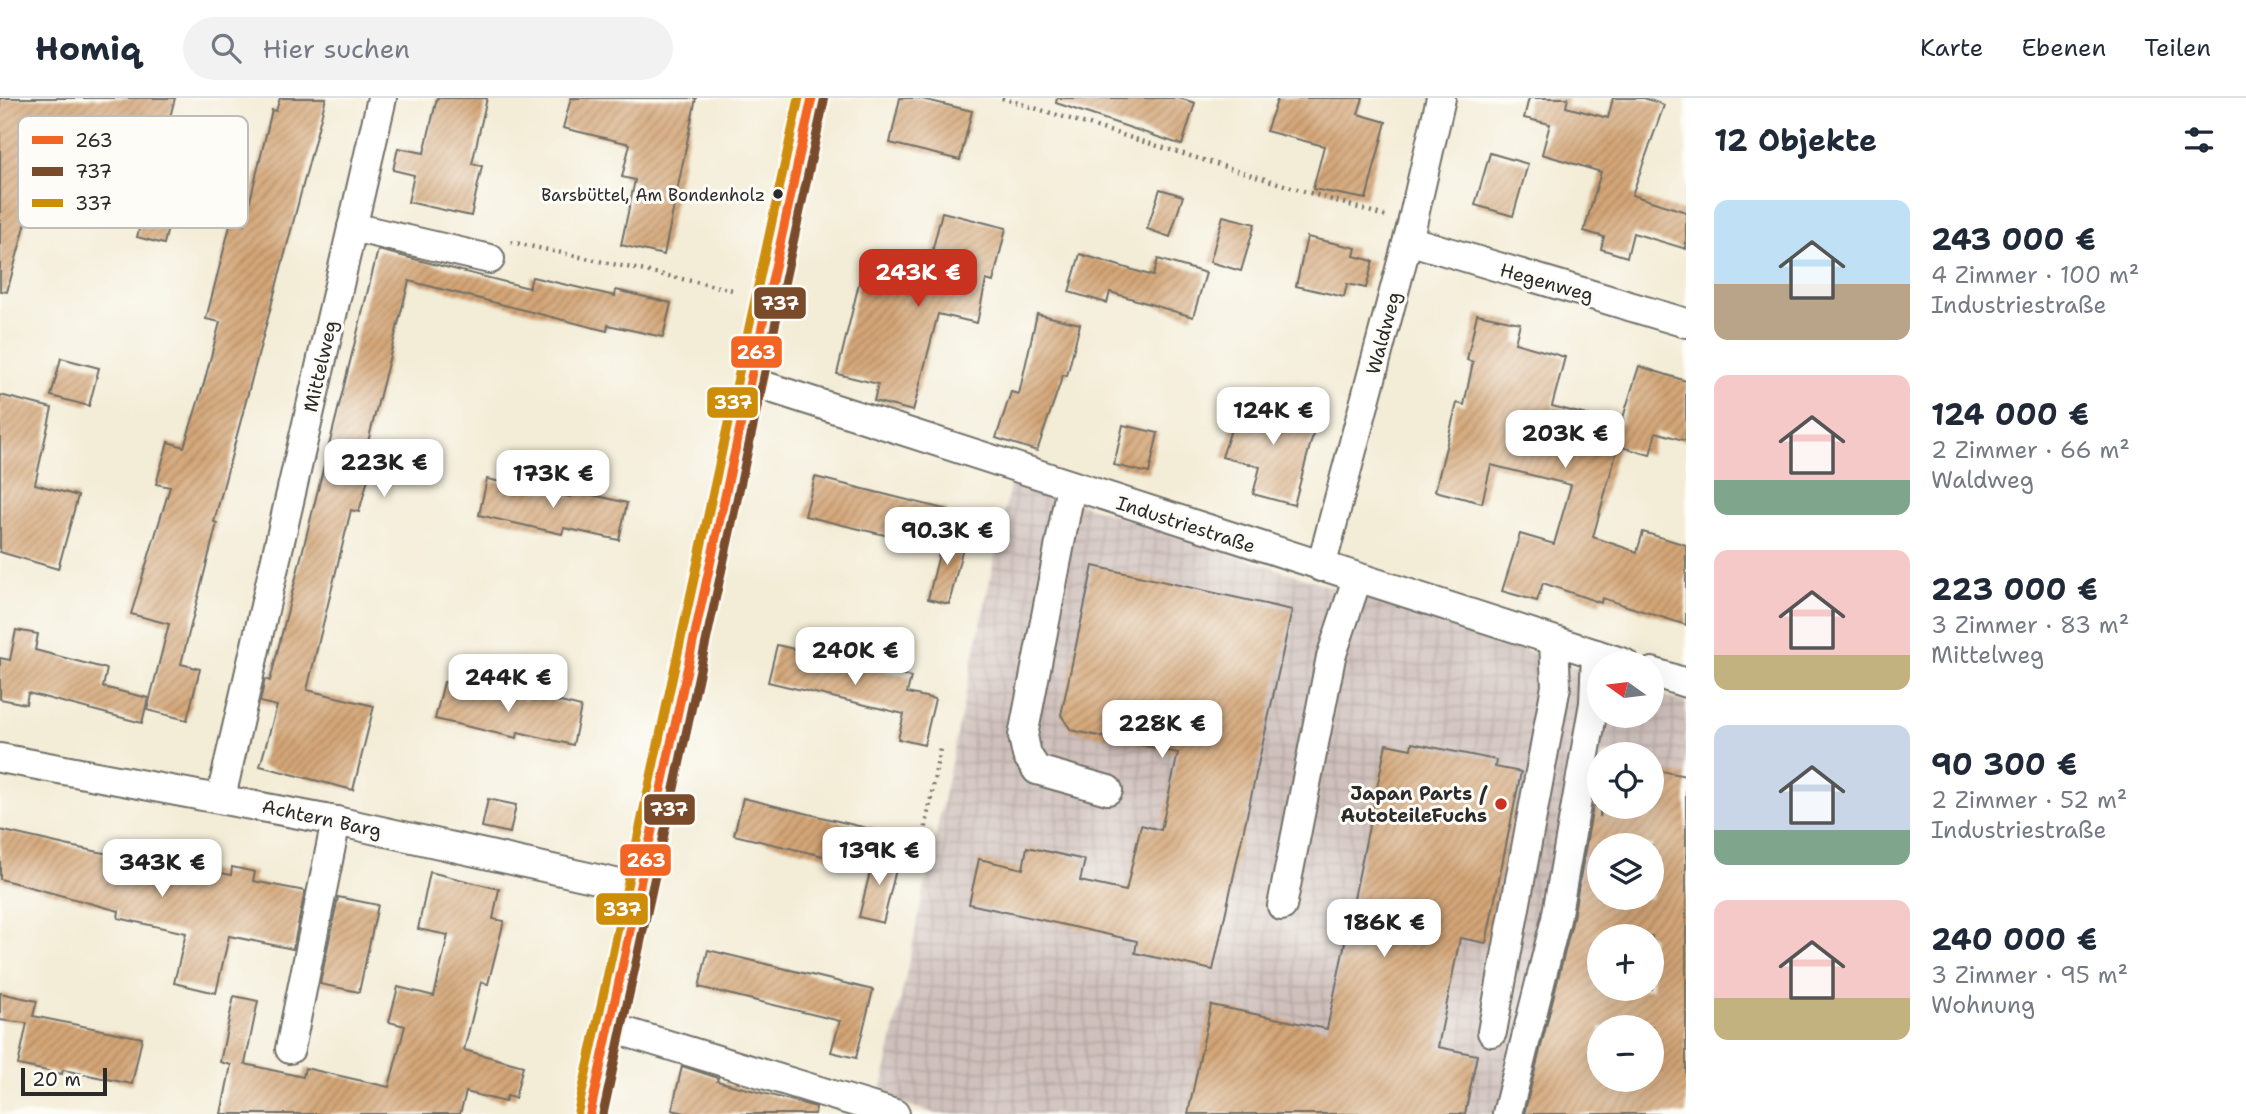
<!DOCTYPE html>
<html lang="de">
<head>
<meta charset="utf-8">
<style>
  :root { --surface:#fff; --page:#f2f2f3; --text:#1f2937; --muted:#747a83; --line:#e0e1e3; --accent:#c8321e }
  body { margin:0; font-family:"Shantell Sans",sans-serif; background:var(--page); color:var(--text); height:100vh; display:flex; flex-direction:column; font-size:26px; white-space:nowrap }
  * { box-sizing:border-box; margin:0 }
  p { font-size:23px; color:var(--muted) }
  .icon { flex:none; width:38px; height:38px; fill:none; stroke:currentColor; stroke-width:2; stroke-linecap:round; stroke-linejoin:round }
  .map { position:relative; flex:1; overflow:hidden }
  .sheet { display:flex; flex-direction:column; background:var(--surface); width:560px }
  .sheet>* { flex:none }
  .needle { width:46px; rotate:284deg }
  .buttons { position:absolute; left:1587px; top:553px; display:grid; gap:14px }
  .buttons a { display:grid; place-items:center; width:77px; height:77px; border-radius:50%; background:var(--surface); box-shadow:0 7px 28px #0002; font-size:35px }
  .scale { position:absolute; left:21px; bottom:18px; width:86px; box-sizing:border-box; padding-left:7px; border:4px solid #2b2b2b; border-top:0; font-size:19px; line-height:24px; white-space:nowrap; color:#2b2b2b; -webkit-text-stroke:5px #fdfcf7; paint-order:stroke }
  .price { position:absolute; translate:-50% -60px; padding:0 16px; border-radius:14px; background:#fff; color:#222; font-size:23px; line-height:46px; filter:drop-shadow(0 2px 4px #0008) }
  .price::after { content:''; position:absolute; left:50%; top:42px; width:21px; height:16px; margin-left:-10px; background:inherit; clip-path:polygon(0 0,100% 0,50% 100%) }
  .price.on { background:var(--accent); color:#fff }
  ul { padding:0; list-style:none }
  li { display:flex; align-items:center; gap:21px; height:175px; padding:0 28px }
  li span { display:grid; place-items:center; flex:none; width:196px; height:140px; border-radius:14px; color:#555 }
  li>.icon { margin-inline-start:auto }
  span .icon { width:84px; height:84px; fill:#fffc; stroke-width:1 }
  li b { font-size:30px }
  h2 { display:flex; justify-content:space-between; align-items:center; height:84px; padding:0 28px; font-size:30px }
  header { display:flex; align-items:center; gap:42px; box-sizing:border-box; height:98px; padding:0 35px; background:var(--surface); border-bottom:2px solid var(--line) }
  header strong { font-size:33px }
  nav { display:flex; gap:38px; margin-inline-start:auto; font-size:24px }
  .search { width:490px; height:63px; background:var(--page); display:flex; align-items:center; gap:18px; box-sizing:border-box; padding:0 24px; border-radius:38px; color:var(--muted); font-size:26px }
  main { display:flex; flex:1; min-height:0 }
  .map>svg:first-child { display:block }
  .industrial { fill:url(#industrial-grid); fill-rule:evenodd }
  .building { fill:url(#building-hatch); fill-rule:evenodd }
  .lines { fill:none; stroke-linecap:round; stroke-linejoin:round }
  .minor-casing { stroke:#716f67; stroke-width:32 }
  .path { stroke:#716f67; stroke-width:4.5; stroke-dasharray:2 5; stroke-linecap:butt }
  .minor { stroke:#fff; stroke-width:28 }
  .bus-1-casing { stroke:#fdfcf7; stroke-width:14 }
  .bus-2-casing { stroke:#fdfcf7; stroke-width:14 }
  .bus-3-casing { stroke:#fdfcf7; stroke-width:14 }
  .bus-1 { stroke:#f26522; stroke-width:9 }
  .bus-2 { stroke:#7a4b2a; stroke-width:9 }
  .bus-3 { stroke:#ce8d09; stroke-width:9 }
  .bus-dot { fill:#2b2b2b; stroke:#fdfcf7; stroke-width:2.5 }
  .poi-dot { fill:#c8321e; stroke:#fdfcf7; stroke-width:2.5 }
  .labels { text-anchor:middle; stroke-width:6; stroke-linejoin:round; paint-order:stroke }
  .bus-label { font-size:17px; fill:#2b2b2b; stroke:#fdfcf7; text-anchor:end }
  .street-label { font-size:19px; fill:#2b2b2b; stroke:#fdfcf7 }
  .poi-label { font-size:19px; font-weight:bold; fill:#2b2b2b; stroke:#fdfcf7; text-anchor:end }
  .key { fill:#fdfcf7; stroke:#bebdba; stroke-width:2 }
  .key-label { font-size:19px; fill:#2b2b2b }
  .line-badge { stroke:#fdfcf7; stroke-width:2.5 }
  .badge-label { font-size:19px; text-anchor:middle; font-weight:bold; fill:#fff }
</style>
</head>
<body>
<header>
<strong>Homiq</strong>
<div class="search"><svg class="icon" aria-label="search" viewBox="0 0 24 24"><circle cx="10" cy="10" r="6"/><path d="M15 15l6 6"/></svg>Hier suchen</div>
<nav><a>Karte</a><a>Ebenen</a><a>Teilen</a></nav>
</header>
<main>
<div class="map">
<svg width="1686" height="1016" viewBox="0 0 1686 1016">
  <defs>
    <pattern id="industrial-grid" width="8" height="8" patternUnits="userSpaceOnUse" patternTransform="scale(1.75)"><rect width="8" height="8" fill="#cfc0bb"/><path d="M0 4h8M4 0v8" fill="none" stroke="#b2a5a1"/></pattern>
    <pattern id="building-hatch" width="6" height="6" patternUnits="userSpaceOnUse" patternTransform="scale(1.75)"><rect width="6" height="6" fill="#d4a677"/><path d="M-1 1l2-2M0 6l6-6M5 7l2-2" fill="none" stroke="#ac8762"/></pattern>
  </defs>
  <rect width="100%" height="100%" fill="#fdfcf7"/>
  <filter id="ink" filterUnits="userSpaceOnUse"><feTurbulence type="fractalNoise" baseFrequency=".0143" numOctaves="2"/><feDisplacementMap in="SourceGraphic" scale="14" xChannelSelector="R" yChannelSelector="G"/><feConvolveMatrix kernelMatrix="1 2 1 2 8 2 1 2 1" color-interpolation-filters="sRGB"/></filter>
  <filter id="wash" filterUnits="userSpaceOnUse"><feTurbulence type="fractalNoise" baseFrequency=".00686" numOctaves="4" result="noise"/><feDisplacementMap in="SourceGraphic" scale="28" xChannelSelector="R" yChannelSelector="G"/><feGaussianBlur stdDeviation="1.57" result="paint"/><feColorMatrix in="noise" values="0 0 0 0 0 0 0 0 0 0 0 0 0 0 0 0 0 1.4 0 .05"/><feComposite in="paint" operator="in"/></filter>
  <g filter="url(#wash)">
    <rect width="100%" height="100%" fill="#f3ecd6"/>
    <path class="industrial" d="M1011 383 1599 577 1600 618H1652V594L1686 605V1016H937L880 999ZM1600 656H1652V709H1600ZM1600 747H1652V800H1600ZM1600 838H1652V891H1600ZM1600 929H1652V982H1600Z"/>
    <g id="blocks">
      <g class="building">
        <polygon points="0,0 175,0 161,53 171,56 170,61 184,65 164,146 137,139 145,109 92,94 109,35 51,18 37,64 42,66 7,194 0,193"/>
        <polygon points="280,0 326,0 214,424 217,425 181,566 200,571 187,622 147,612 169,526 131,516 170,389 156,386 168,344 184,349 204,285 220,224 206,221 231,124 244,127 272,12 276,13"/>
        <polygon points="437,0 487,0 472,66 482,68 471,118 408,104 414,77 393,72 398,50 424,55"/>
        <polygon points="571,0 696,0 664,157 621,147 635,82 622,79 630,46 563,30"/>
        <polygon points="900,0 918,0 972,13 960,62 890,45"/>
        <polygon points="1057,0 1179,0 1195,5 1182,47 1056,5"/>
        <polygon points="1278,0 1363,0 1358,16 1386,24 1366,101 1313,91 1324,48 1266,33"/>
        <polygon points="1529,0 1568,0 1566,9 1608,20 1613,0 1644,0 1664,7 1632,97 1686,114 1686,151 1633,135 1627,159 1601,151 1604,139 1584,133 1601,74 1542,56 1550,26 1524,20"/>
        <polygon points="1490,55 1528,66 1513,118 1475,107"/>
        <polygon points="1160,91 1183,98 1170,139 1147,131"/>
        <polygon points="942,114 1006,130 993,184 986,182 977,225 938,216 913,313 874,303 878,286 837,276 861,177 875,180 878,168 926,178"/>
        <polygon points="1223,118 1255,126 1241,173 1210,164"/>
        <polygon points="1307,139 1356,150 1354,158 1373,163 1366,190 1347,186 1344,199 1296,188"/>
        <polygon points="378,152 529,190 532,179 615,198 616,192 671,205 663,239 608,227 607,233 409,183 360,375 369,377 359,414 351,412 307,592 374,608 353,692 260,668 277,608 260,604 265,581 270,583"/>
        <polygon points="1080,156 1153,178 1158,161 1206,175 1193,219 1110,194 1107,205 1069,194"/>
        <polygon points="1037,216 1080,226 1067,278 1063,277 1037,353 996,340 1011,294 1019,296"/>
        <polygon points="1477,216 1520,225 1515,245 1565,259 1552,308 1621,326 1639,268 1686,283 1686,343 1656,334 1650,357 1618,348 1593,439 1637,454 1643,434 1686,447 1686,527 1602,500 1601,505 1543,485 1537,503 1502,493 1520,436 1554,446 1571,387 1491,367 1482,405 1435,393 1457,305 1464,307 1473,264 1467,262"/>
        <polygon points="61,260 99,270 89,308 51,298"/>
        <polygon points="0,297 52,310 35,386 78,398 58,471 0,454"/>
        <polygon points="1280,304 1319,314 1294,407 1253,396 1260,369 1222,359 1239,307 1277,316"/>
        <polygon points="1123,327 1158,335 1149,375 1114,367"/>
        <polygon points="815,379 948,412 939,450 805,418"/>
        <polygon points="487,381 571,399 572,392 627,405 619,442 564,430 562,436 479,417"/>
        <polygon points="945,432 966,437 949,506 928,501"/>
        <polygon points="1093,468 1292,512 1213,872 1135,855 1137,843 969,806 979,761 1023,771 1027,749 1085,762 1080,783 1126,793 1141,727 1161,732 1178,655 1071,632 1061,617"/>
        <polygon points="16,532 38,536 35,552 107,571 103,589 148,600 142,625 28,595 26,606 0,601 0,560 10,562"/>
        <polygon points="777,547 911,579 907,595 935,601 924,647 898,641 904,616 768,584"/>
        <polygon points="444,584 526,602 527,596 581,609 573,647 518,634 517,640 435,621"/>
        <polygon points="1412,645 1496,662 1495,669 1521,674 1486,845 1460,840 1438,949 1477,957 1465,1016 1188,1016 1211,907 1327,931 1386,646 1411,651"/>
        <path d="M1652 671 1686 678V1016H1524L1572 825 1593 708H1600V719L1602 709H1652ZM1600 747H1652V800H1600ZM1600 838H1652V891H1600ZM1600 929H1652V982H1600Z"/>
        <polygon points="743,700 879,733 870,769 734,737"/>
        <polygon points="488,701 516,707 510,735 482,729"/>
        <polygon points="0,732 74,749 135,761 136,757 231,777 232,769 255,774 253,783 305,793 293,851 229,838 216,895 174,885 186,835 118,820 119,813 0,781"/>
        <polygon points="875,753 899,759 883,825 859,819"/>
        <polygon points="430,774 499,791 493,821 504,823 488,886 481,884 464,952 523,968 515,1000 507,998 505,1004 466,994 460,1016 221,1016 231,967 220,964 234,898 258,903 245,966 303,979 305,970 389,989 405,928 389,924 398,889 434,898 448,837 418,831"/>
        <polygon points="338,799 378,807 359,894 320,886"/>
        <polygon points="708,852 873,892 856,960 831,954 840,923 699,889"/>
        <polygon points="0,895 37,903 33,918 142,940 132,986 63,972 62,976 18,967 27,925 0,922"/>
        <polygon points="682,968 718,980 717,983 816,1009 815,1016 689,1016 672,1012"/>
      </g>
    </g>
  </g>
  <g filter="url(#ink)">
    <use href="#blocks" fill-opacity="0" stroke="#716f67" stroke-width="2"/>
    <g class="lines">
      <g class="minor-casing">
        <g id="minor">
          <polyline points="352,129 490,161"/>
          <polyline points="1408,142 1686,225"/>
          <polyline points="749,283 1624,565"/>
          <polyline points="1071,388 1023,638 1027,657 1037,672 1108,692"/>
          <polyline points="1321,469 1412,126 1441,0"/>
          <polyline points="1652,574 1686,585"/>
          <polyline points="0,660 336,723 642,791"/>
          <polyline points="221,699 382,0"/>
          <polyline points="1282,808 1331,559 1357,481"/>
          <polyline points="609,929 895,1016"/>
          <polyline points="1492,934 1556,588 1554,543"/>
          <polyline points="290,951 336,723"/>
          <polyline points="590,1016 812,0"/>
          <polyline points="1507,1016 1556,821 1594,605 1596,556"/>
        </g>
      </g>
      <g class="path">
        <polyline points="1002,0 1388,119"/>
        <polyline points="511,144 733,192"/>
        <polyline points="922,750 940,650"/>
      </g>
      <use href="#minor" class="minor"/>
      <g class="bus-1-casing">
        <polyline id="bus-1" points="590,1016 812,0"/>
      </g>
      <g class="bus-2-casing">
        <polyline id="bus-2" points="603,1016 824,3"/>
      </g>
      <g class="bus-3-casing">
        <polyline id="bus-3" points="578,1013 799,0"/>
      </g>
      <use href="#bus-1" class="bus-1"/>
      <use href="#bus-2" class="bus-2"/>
      <use href="#bus-3" class="bus-3"/>
    </g>
  </g>
  <circle class="bus-dot" cx="778" cy="96" r="6"/>
  <circle class="poi-dot" cx="1501" cy="706" r="7"/>
  <g class="labels">
    <g class="bus-label">
      <text x="765" y="103">Barsbüttel, Am Bondenholz</text>
    </g>
    <g class="street-label">
      <text transform="translate(1547 184) rotate(16)" y="7">Hegenweg</text>
      <text transform="translate(1383 235) rotate(-75)" y="7">Waldweg</text>
      <text transform="translate(320 268) rotate(-77)" y="7">Mittelweg</text>
      <text transform="translate(1186 426) rotate(18)" y="7">Industriestraße</text>
      <text transform="translate(322 720) rotate(12)" y="7">Achtern Barg</text>
    </g>
    <g class="poi-label">
      <text x="1487" y="702">Japan Parts /<tspan x="1487" dy="22">AutoteileFuchs</tspan></text>
    </g>
  </g>
  <rect x="18" y="18" width="230" height="112" rx="10" class="key"/>
  <rect x="32" y="38" width="31" height="8" fill="#f26522"/>
  <rect x="32" y="69" width="31" height="9" fill="#7a4b2a"/>
  <rect x="32" y="101" width="31" height="8" fill="#ce8d09"/>
  <g class="key-label">
    <text x="75" y="49">263</text>
    <text x="75" y="80">737</text>
    <text x="75" y="112">337</text>
  </g>
  <g class="line-badge">
    <rect x="753" y="188" width="54" height="34" rx="7" fill="#7a4b2a"/>
    <rect x="730" y="237" width="53" height="34" rx="7" fill="#f26522"/>
    <rect x="706" y="288" width="53" height="33" rx="7" fill="#ce8d09"/>
    <rect x="643" y="695" width="53" height="33" rx="7" fill="#7a4b2a"/>
    <rect x="619" y="745" width="53" height="34" rx="7" fill="#f26522"/>
    <rect x="595" y="794" width="54" height="34" rx="7" fill="#ce8d09"/>
  </g>
  <g class="badge-label">
    <text x="780" y="212">737</text>
    <text x="756" y="261">263</text>
    <text x="733" y="311">337</text>
    <text x="669" y="718">737</text>
    <text x="646" y="769">263</text>
    <text x="622" y="818">337</text>
  </g>
</svg>
<div class="buttons">
<a><svg class="needle" viewBox="-14 -14 28 28"><path d="M0-13l5 13h-10z" fill="#e53935"/><path d="M0 13l5-13h-10z" fill="#747a83"/></svg></a>
<a><svg class="icon" aria-label="locate" viewBox="0 0 24 24"><circle cx="12" cy="12" r="6"/><path d="M12 2v4M12 18v4M2 12h4M18 12h4"/></svg></a>
<a><svg class="icon" aria-label="layers" viewBox="0 0 24 24"><path d="M12 4l9 5-9 5-9-5zM3 14l9 5 9-5"/></svg></a>
<a>+</a>
<a>−</a>
</div>
<div class="scale">20 m</div>
<b class="price on" style="left:918px;top:211px">243K €</b>
<b class="price" style="left:1273px;top:349px">124K €</b>
<b class="price" style="left:1565px;top:372px">203K €</b>
<b class="price" style="left:384px;top:401px">223K €</b>
<b class="price" style="left:553px;top:412px">173K €</b>
<b class="price" style="left:947px;top:469px">90.3K €</b>
<b class="price" style="left:855px;top:589px">240K €</b>
<b class="price" style="left:508px;top:616px">244K €</b>
<b class="price" style="left:1162px;top:662px">228K €</b>
<b class="price" style="left:879px;top:789px">139K €</b>
<b class="price" style="left:162px;top:801px">343K €</b>
<b class="price" style="left:1384px;top:861px">186K €</b>
</div>
<section class="sheet">
<h2>12 Objekte<svg class="icon" aria-label="filters" viewBox="0 0 24 24"><path d="M4 7h16M4 17h16"/><circle cx="9" cy="7" r="2"/><circle cx="15" cy="17" r="2"/></svg></h2>
<ul>
<li><span style="background:linear-gradient(#bfe0f5 60%,#b9a48a 0)"><svg class="icon" aria-label="home" viewBox="0 0 24 24"><path d="M3 11l9-7 9 7M6 9v11h12V9"/></svg></span><div><b>243 000 €</b><p>4 Zimmer · 100 m²</p><p>Industriestraße</p></div></li>
<li><span style="background:linear-gradient(#f6c9c9 75%,#7fa58c 0)"><svg class="icon" aria-label="home" viewBox="0 0 24 24"><path d="M3 11l9-7 9 7M6 9v11h12V9"/></svg></span><div><b>124 000 €</b><p>2 Zimmer · 66 m²</p><p>Waldweg</p></div></li>
<li><span style="background:linear-gradient(#f6c9c9 75%,#c2b280 0)"><svg class="icon" aria-label="home" viewBox="0 0 24 24"><path d="M3 11l9-7 9 7M6 9v11h12V9"/></svg></span><div><b>223 000 €</b><p>3 Zimmer · 83 m²</p><p>Mittelweg</p></div></li>
<li><span style="background:linear-gradient(#c9d6e8 75%,#7fa58c 0)"><svg class="icon" aria-label="home" viewBox="0 0 24 24"><path d="M3 11l9-7 9 7M6 9v11h12V9"/></svg></span><div><b>90 300 €</b><p>2 Zimmer · 52 m²</p><p>Industriestraße</p></div></li>
<li><span style="background:linear-gradient(#f6c9c9 70%,#c2b280 0)"><svg class="icon" aria-label="home" viewBox="0 0 24 24"><path d="M3 11l9-7 9 7M6 9v11h12V9"/></svg></span><div><b>240 000 €</b><p>3 Zimmer · 95 m²</p><p>Wohnung</p></div></li>
</ul>
</section>
</main>
</body>
</html>
